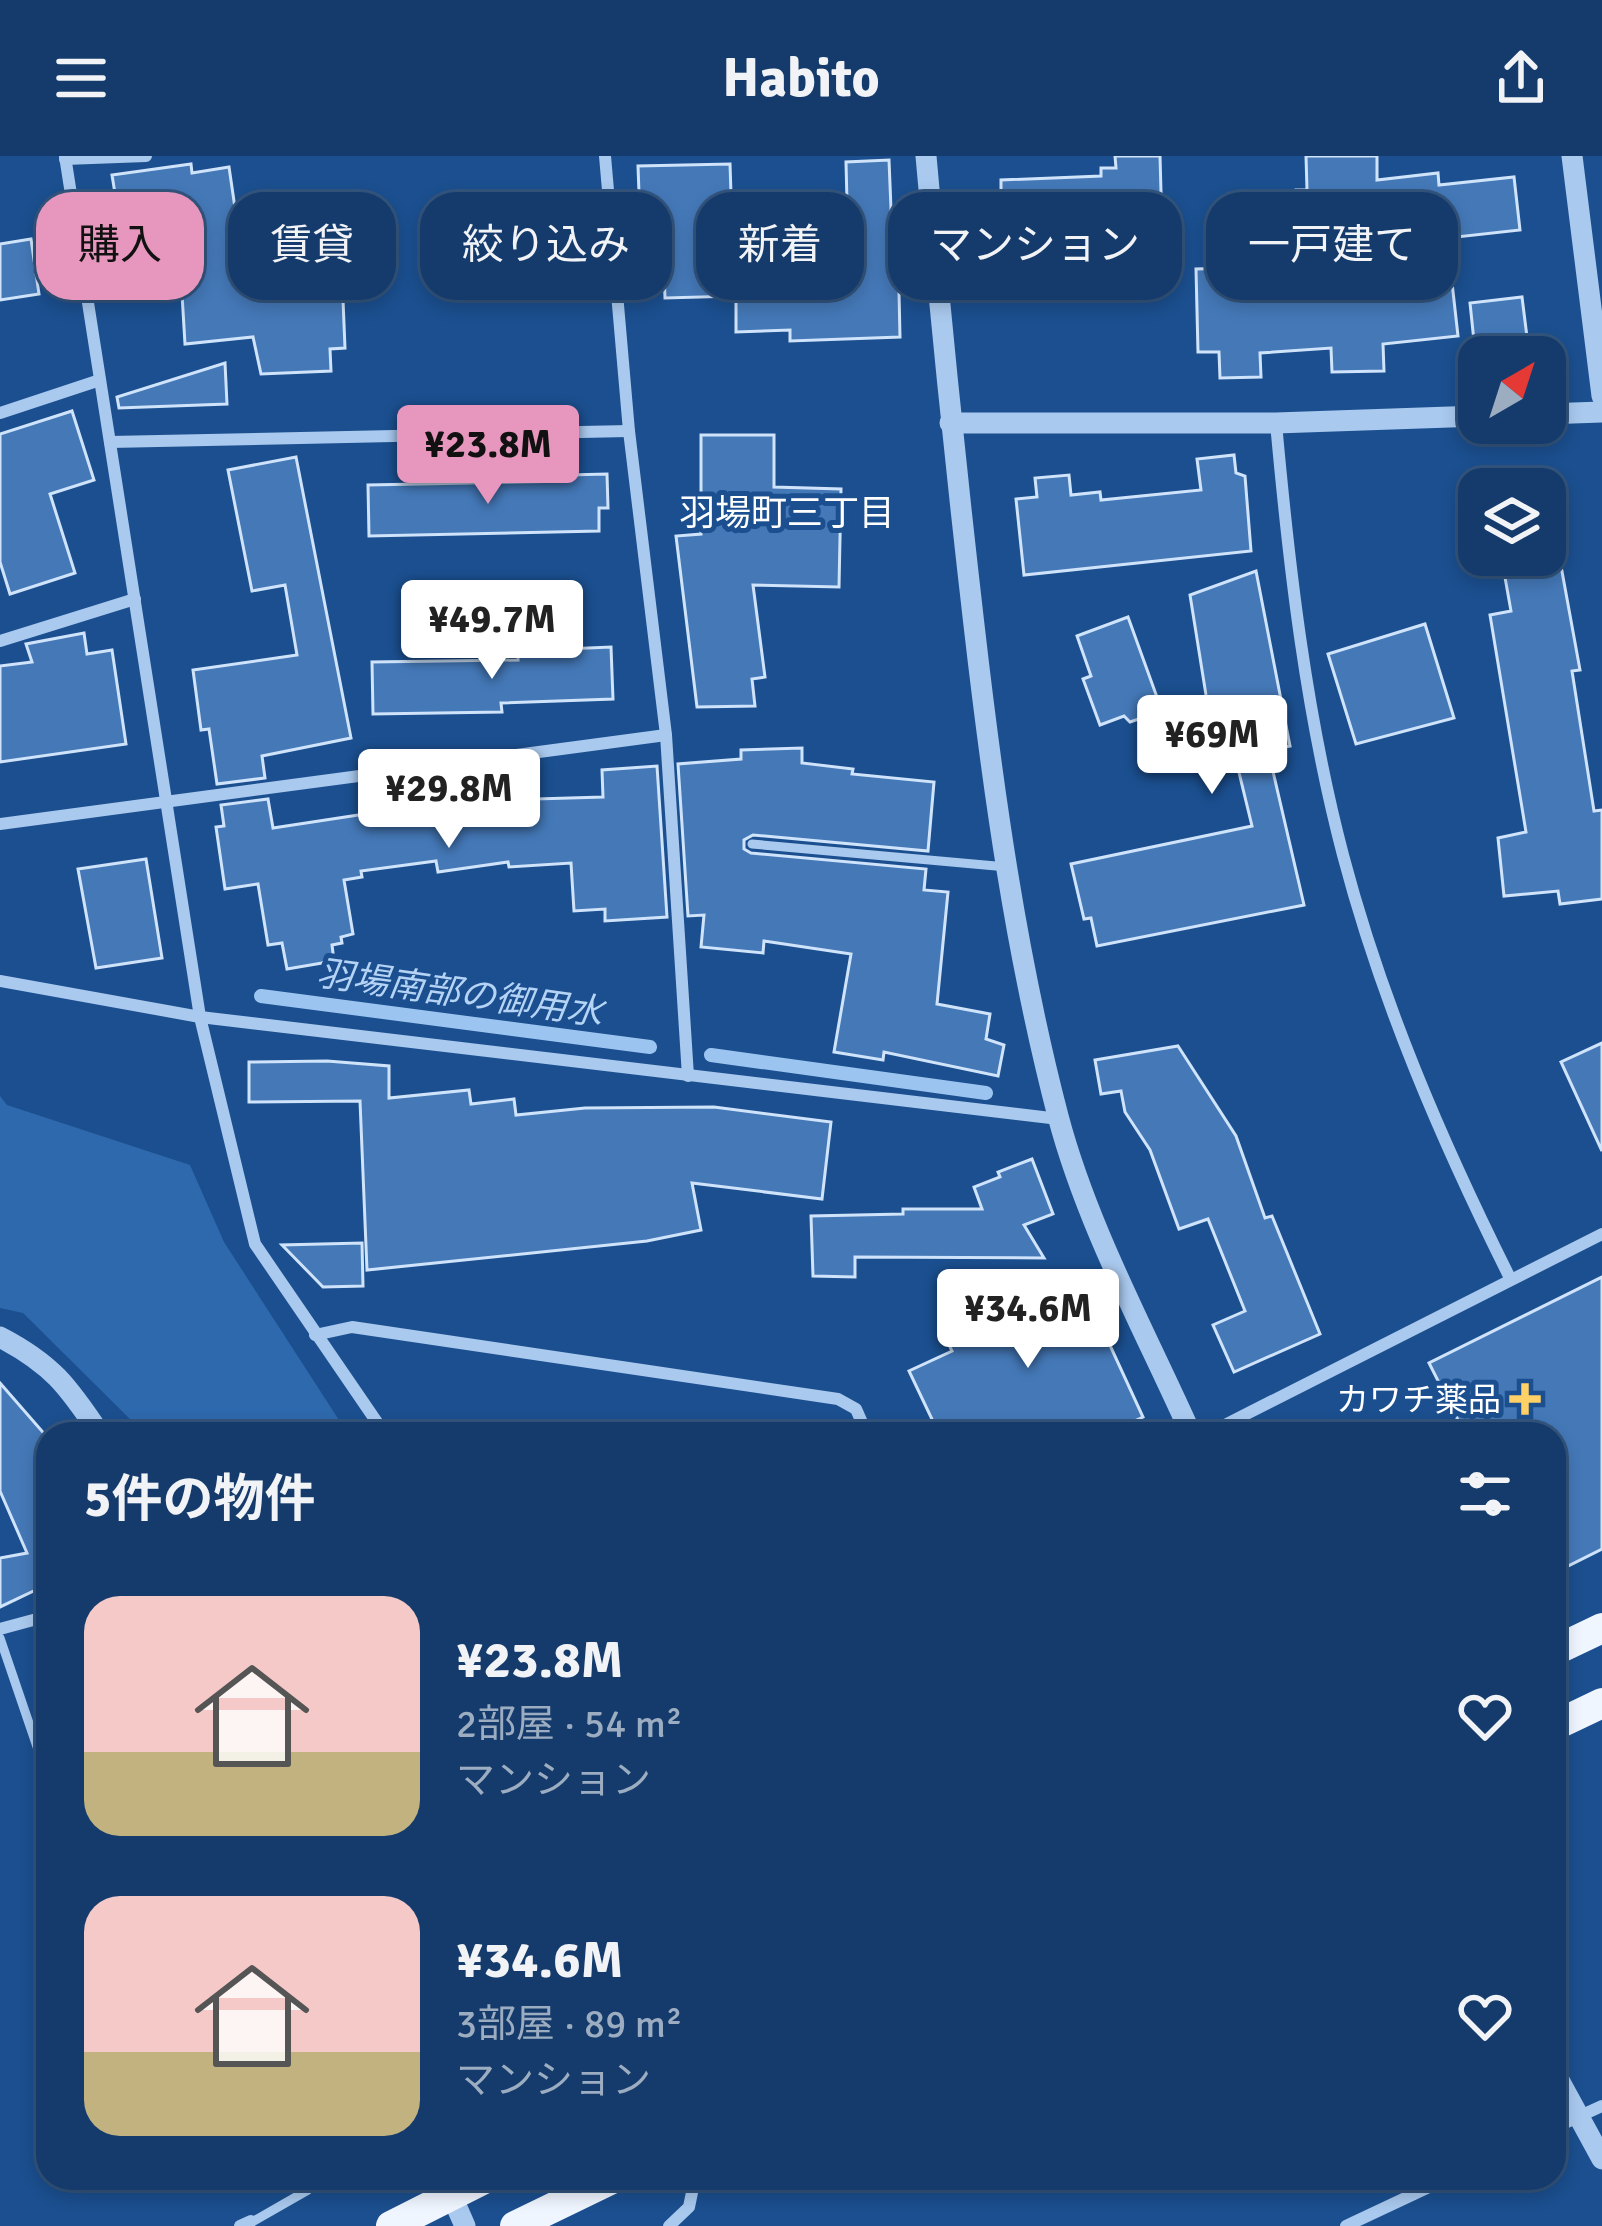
<!DOCTYPE html>
<html lang="ja">
<head>
<meta charset="utf-8">
<style>
  :root { --surface:#143b6b; --page:#214673; --text:#f1f3f6; --muted:#9dadc1; --line:#33557e; --accent:#e797bd }
  body { margin:0; font-family:Signika,"Noto Sans JP",sans-serif; background:var(--page); color:var(--text); height:100vh; display:flex; flex-direction:column; font-size:45px; white-space:nowrap }
  * { box-sizing:border-box; margin:0 }
  p { font-size:39px; color:var(--muted) }
  .icon { flex:none; width:66px; height:66px; fill:none; stroke:currentColor; stroke-width:2; stroke-linecap:round; stroke-linejoin:round }
  .map { position:relative; flex:1; overflow:hidden }
  .details { position:absolute; left:36px; top:1266px; width:1530px; height:768px; display:flex; flex-direction:column; background:var(--surface); border-radius:36px; box-shadow:0 6px 18px #0003,0 0 0 3px var(--line) }
  .details>* { flex:none }
  .banner { position:absolute; left:36px; top:36px; width:1530px; height:108px; display:flex; gap:24px }
  .needle { width:78px; rotate:39deg }
  .buttons { position:absolute; left:1458px; top:180px; display:grid; gap:24px }
  .buttons a { display:grid; place-items:center; width:108px; height:108px; border-radius:24px; background:var(--surface); box-shadow:0 6px 18px #0003,0 0 0 3px var(--line); font-size:60px }
  .price { position:absolute; translate:-50% -102px; padding:0 27px; border-radius:12px; background:#fff; color:#222; font-size:39px; line-height:78px; filter:drop-shadow(0 3px 6px #0008) }
  .price::after { content:''; position:absolute; left:50%; top:72px; width:36px; height:27px; margin-left:-18px; background:inherit; clip-path:polygon(0 0,100% 0,50% 100%) }
  .price.active { background:var(--accent); color:#111 }
  ul { padding:0; list-style:none }
  li { display:flex; align-items:center; gap:36px; height:300px; padding:0 48px }
  li span { display:grid; place-items:center; flex:none; width:336px; height:240px; border-radius:36px; color:#555 }
  li>.icon { margin-inline-start:auto }
  span .icon { width:144px; height:144px; fill:#fffc; stroke-width:1 }
  li b { font-size:51px }
  h2 { display:flex; justify-content:space-between; align-items:center; height:144px; padding:0 48px; font-size:51px }
  .chip { padding:0 42px; border-radius:36px; background:var(--surface); box-shadow:0 6px 18px #0003,0 0 0 3px var(--line); font-size:42px; line-height:108px }
  .chip.active { background:var(--accent); color:#111 }
  header { display:flex; justify-content:space-between; align-items:center; height:156px; padding:0 48px; background:var(--surface); font-size:54px; font-weight:700 }
  .map>svg:first-child { display:block }
  .green { fill:#2e69ad }
  .lines { fill:none; stroke-linecap:round; stroke-linejoin:round }
  .stream { stroke:#9cc4f0; stroke-width:14 }
  .building { fill:#4478b7; stroke:#cfe3fa; stroke-width:3 }
  .service { stroke:#a9c9ee; stroke-width:9 }
  .minor { stroke:#a9c9ee; stroke-width:12 }
  .tertiary { stroke:#a9c9ee; stroke-width:21 }
  .primary { stroke:#f0f6ff; stroke-width:30 }
  .primary-bridge { stroke:#f0f6ff; stroke-width:30 }
  .poi-dot { fill:#ffd166; stroke:#1b4f8f; stroke-width:4.5 }
  .labels { text-anchor:middle; stroke-width:10; stroke-linejoin:round; paint-order:stroke }
  .poi-label { font-size:33px; fill:#fff; stroke:#1b4f8f; text-anchor:end }
  .neighbourhood-label { font-size:36px; fill:#fff; stroke:#1b4f8f }
  .water-label { font-size:36px; font-style:italic; fill:#b5d3f5; stroke:#1b4f8f }
</style>
</head>
<body>
<header><svg class="icon" aria-label="menu" viewBox="0 0 24 24"><path d="M4 6h16M4 12h16M4 18h16"/></svg>Habito<svg class="icon" aria-label="share" viewBox="0 0 24 24"><path d="M12 15V3M7 8l5-5 5 5M5 13v7h14v-7"/></svg></header>
<div class="map">
<svg width="1602" height="2070" viewBox="0 0 1602 2070">
  <rect width="100%" height="100%" fill="#1b4f8f"/>
  <polygon class="green" points="0,940 7,949 190,1009 224,1086 348,1278 141,1278 135,1268 23,1157 0,1152"/>
  <g class="lines">
    <g class="stream">
      <polyline points="261,840 650,891"/>
      <polyline points="711,899 986,937"/>
    </g>
  </g>
  <g class="building">
    <polygon points="1115,0 1160,0 1163,108 1055,111 1053,92 994,94 992,42 1001,41 1001,24 1101,20 1101,12 1116,12"/>
    <polygon points="1306,0 1377,0 1377,24 1438,17 1439,29 1514,21 1520,74 1447,82 1458,180 1383,188 1384,215 1332,216 1331,192 1260,197 1261,221 1220,222 1219,196 1198,196 1196,113 1298,110 1296,34 1307,34"/>
    <polygon points="889,4 893,102 896,102 896,114 910,122 899,136 900,181 790,185 790,174 736,176 736,140 665,142 662,64 640,64 638,10 730,8 733,98 825,97 824,60 830,60 830,47 847,46 846,6"/>
    <polygon points="191,8 192,17 229,11 235,52 339,47 345,192 330,193 331,215 261,218 253,181 185,188 179,88 162,90 159,69 137,72 134,53 118,56 112,19"/>
    <polygon points="31,83 39,138 0,144 0,88"/>
    <polygon points="1522,141 1528,189 1475,195 1470,147"/>
    <polygon points="225,207 227,248 119,252 117,241"/>
    <polygon points="72,255 94,324 50,338 75,417 10,438 0,406 0,278"/>
    <polygon points="701,279 774,279 774,331 841,333 839,431 753,429 765,521 752,523 755,550 697,551 676,380 701,378"/>
    <polygon points="1234,299 1236,317 1245,320 1251,395 1024,419 1016,343 1037,341 1035,322 1069,319 1071,339 1100,336 1101,344 1201,334 1197,303"/>
    <polygon points="296,301 351,582 262,600 265,622 217,628 209,573 201,574 193,514 297,499 285,429 252,435 228,314"/>
    <polygon points="607,318 608,352 599,352 599,375 369,380 368,329 567,325 567,319"/>
    <polygon points="1501,399 1559,399 1580,514 1572,515 1594,655 1602,654 1602,743 1560,748 1558,735 1504,740 1498,682 1526,676 1490,459 1511,455"/>
    <polygon points="1256,415 1290,590 1268,594 1304,749 1097,790 1091,762 1084,763 1071,708 1252,670 1235,600 1222,603 1206,539 1190,439"/>
    <polygon points="1128,461 1162,555 1130,566 1124,560 1100,569 1083,523 1091,520 1077,480"/>
    <polygon points="1425,468 1454,562 1356,588 1328,498"/>
    <polygon points="84,477 87,498 112,494 126,588 0,606 0,510 32,506 26,488"/>
    <polygon points="611,491 613,543 501,547 502,556 373,558 372,506 518,504 518,495"/>
    <polygon points="802,592 802,607 853,613 852,618 934,626 928,695 753,679 744,684 744,693 751,697 926,713 924,734 948,736 937,848 990,858 986,883 1004,889 998,920 884,896 883,904 834,896 851,798 764,785 763,797 701,791 704,759 688,760 678,608 741,603 741,594"/>
    <polygon points="657,610 667,761 605,765 605,753 574,755 571,707 509,711 508,706 438,716 436,705 361,715 362,721 344,724 353,778 341,781 342,787 332,789 334,805 287,813 282,787 268,789 258,728 225,733 216,671 224,670 221,649 268,643 273,672 378,656 377,651 400,647 399,637 488,624 534,620 536,643 603,641 602,614"/>
    <polygon points="146,703 162,802 96,812 78,713"/>
    <polygon points="1602,887 1602,995 1561,906"/>
    <polygon points="1178,890 1236,980 1265,1062 1272,1060 1320,1178 1234,1216 1213,1169 1245,1155 1208,1063 1179,1073 1150,994 1125,956 1121,935 1101,938 1095,904"/>
    <polygon points="327,905 389,910 389,942 469,934 471,948 514,943 516,959 585,952 714,951 831,966 822,1043 692,1027 701,1074 647,1085 367,1114 360,945 249,946 249,906"/>
    <polygon points="1032,1003 1053,1058 1024,1069 1044,1102 855,1101 855,1121 813,1120 811,1060 903,1058 903,1053 982,1053 974,1031 1000,1021 998,1016"/>
    <polygon points="362,1087 363,1130 323,1131 282,1089"/>
    <polygon points="1602,1121 1602,1393 1554,1417 1554,1278 1465,1278 1429,1207"/>
    <polygon points="1056,1122 1068,1143 1085,1135 1143,1261 1106,1278 939,1278 909,1215 952,1195 942,1174"/>
    <polygon points="0,1227 48,1282 48,1446 42,1431 0,1451 0,1402 27,1397 0,1335"/>
  </g>
  <g class="lines">
    <g class="service">
      <polyline points="752,688 1007,711"/>
      <polyline points="0,1482 48,1623"/>
      <polyline points="252,2066 308,2034 304,2022"/>
    </g>
    <g class="minor">
      <polyline points="65,0 200,861 255,1088 385,1278"/>
      <polyline points="605,0 629,275 666,579 688,920"/>
      <polyline points="65,3 146,0"/>
      <polyline points="0,257 100,224"/>
      <path d="M1276 267C1289 411 1306 558 1343 699 1382 847 1442 986 1510 1122"/>
      <polyline points="110,286 629,275"/>
      <polyline points="0,485 135,443"/>
      <polyline points="0,668 666,579"/>
      <polyline points="0,825 200,861 1059,963"/>
      <polyline points="315,1179 352,1171 838,1243 856,1253 867,1278"/>
      <polyline points="1207,1278 1602,1078"/>
      <polyline points="0,1473 48,1460"/>
      <polyline points="1554,1972 1602,1950"/>
      <polyline points="240,2070 251,2065"/>
      <polyline points="669,2070 689,2051 695,2022"/>
      <polyline points="1346,2070 1448,2022"/>
    </g>
    <g class="tertiary">
      <path d="M926 0C940 157 956 313 974 469 993 634 1016 799 1058 960 1087 1070 1145 1175 1191 1278"/>
      <polyline points="1572,0 1602,240"/>
      <polyline points="1545,258 1602,256"/>
      <polyline points="950,267 1276,267 1479,260"/>
      <path d="M0 1181C52 1208 68 1230 100 1278"/>
      <polyline points="1554,1915 1602,2003"/>
      <polyline points="444,2022 465,2070"/>
    </g>
    <g class="primary">
      <polyline points="1554,1495 1602,1472"/>
      <polyline points="1554,1570 1602,1547"/>
      <polyline points="515,2070 614,2022"/>
    </g>
    <polyline class="primary-bridge" points="391,2070 486,2022"/>
  </g>
  <path class="poi-dot" d="M1519 1225h12v12h12v12h-12v12h-12v-12h-12v-12h12z"/>
  <g class="labels">
    <g class="poi-label">
      <text x="1501" y="1255">カワチ薬品</text>
    </g>
    <g class="neighbourhood-label">
      <text x="787" y="369">羽場町三丁目</text>
    </g>
    <g class="water-label">
      <text transform="translate(460 836) rotate(8)" y="13">羽場南部の御用水</text>
    </g>
  </g>
</svg>
<div class="buttons">
<a><svg class="needle" viewBox="-14 -14 28 28"><path d="M0-13l5 13h-10z" fill="#e53935"/><path d="M0 13l5-13h-10z" fill="#9dadc1"/></svg></a>
<a><svg class="icon" aria-label="layers" viewBox="0 0 24 24"><path d="M12 4l9 5-9 5-9-5zM3 14l9 5 9-5"/></svg></a>
</div>
<b class="price active" style="left:488px;top:351px">¥23.8M</b>
<b class="price" style="left:492px;top:526px">¥49.7M</b>
<b class="price" style="left:1212px;top:641px">¥69M</b>
<b class="price" style="left:449px;top:695px">¥29.8M</b>
<b class="price" style="left:1028px;top:1215px">¥34.6M</b>
<div class="banner">
<a class="chip active">購入</a>
<a class="chip">賃貸</a>
<a class="chip">絞り込み</a>
<a class="chip">新着</a>
<a class="chip">マンション</a>
<a class="chip">一戸建て</a>
</div>
<section class="details">
<h2>5件の物件<svg class="icon" aria-label="filters" viewBox="0 0 24 24"><path d="M4 7h16M4 17h16"/><circle cx="9" cy="7" r="2"/><circle cx="15" cy="17" r="2"/></svg></h2>
<ul>
<li><span style="background:linear-gradient(#f6c9c9 65%,#c2b280 0)"><svg class="icon" aria-label="home" viewBox="0 0 24 24"><path d="M3 11l9-7 9 7M6 9v11h12V9"/></svg></span><div><b>¥23.8M</b><p>2部屋 · 54 m²</p><p>マンション</p></div><svg class="icon" aria-label="heart" viewBox="0 0 24 24"><path d="M12 20l-8-8c-3-5 5-10 8-4 3-6 11-1 8 4z"/></svg></li>
<li><span style="background:linear-gradient(#f6c9c9 65%,#c2b280 0)"><svg class="icon" aria-label="home" viewBox="0 0 24 24"><path d="M3 11l9-7 9 7M6 9v11h12V9"/></svg></span><div><b>¥34.6M</b><p>3部屋 · 89 m²</p><p>マンション</p></div><svg class="icon" aria-label="heart" viewBox="0 0 24 24"><path d="M12 20l-8-8c-3-5 5-10 8-4 3-6 11-1 8 4z"/></svg></li>
</ul>
</section>
</div>
</body>
</html>
